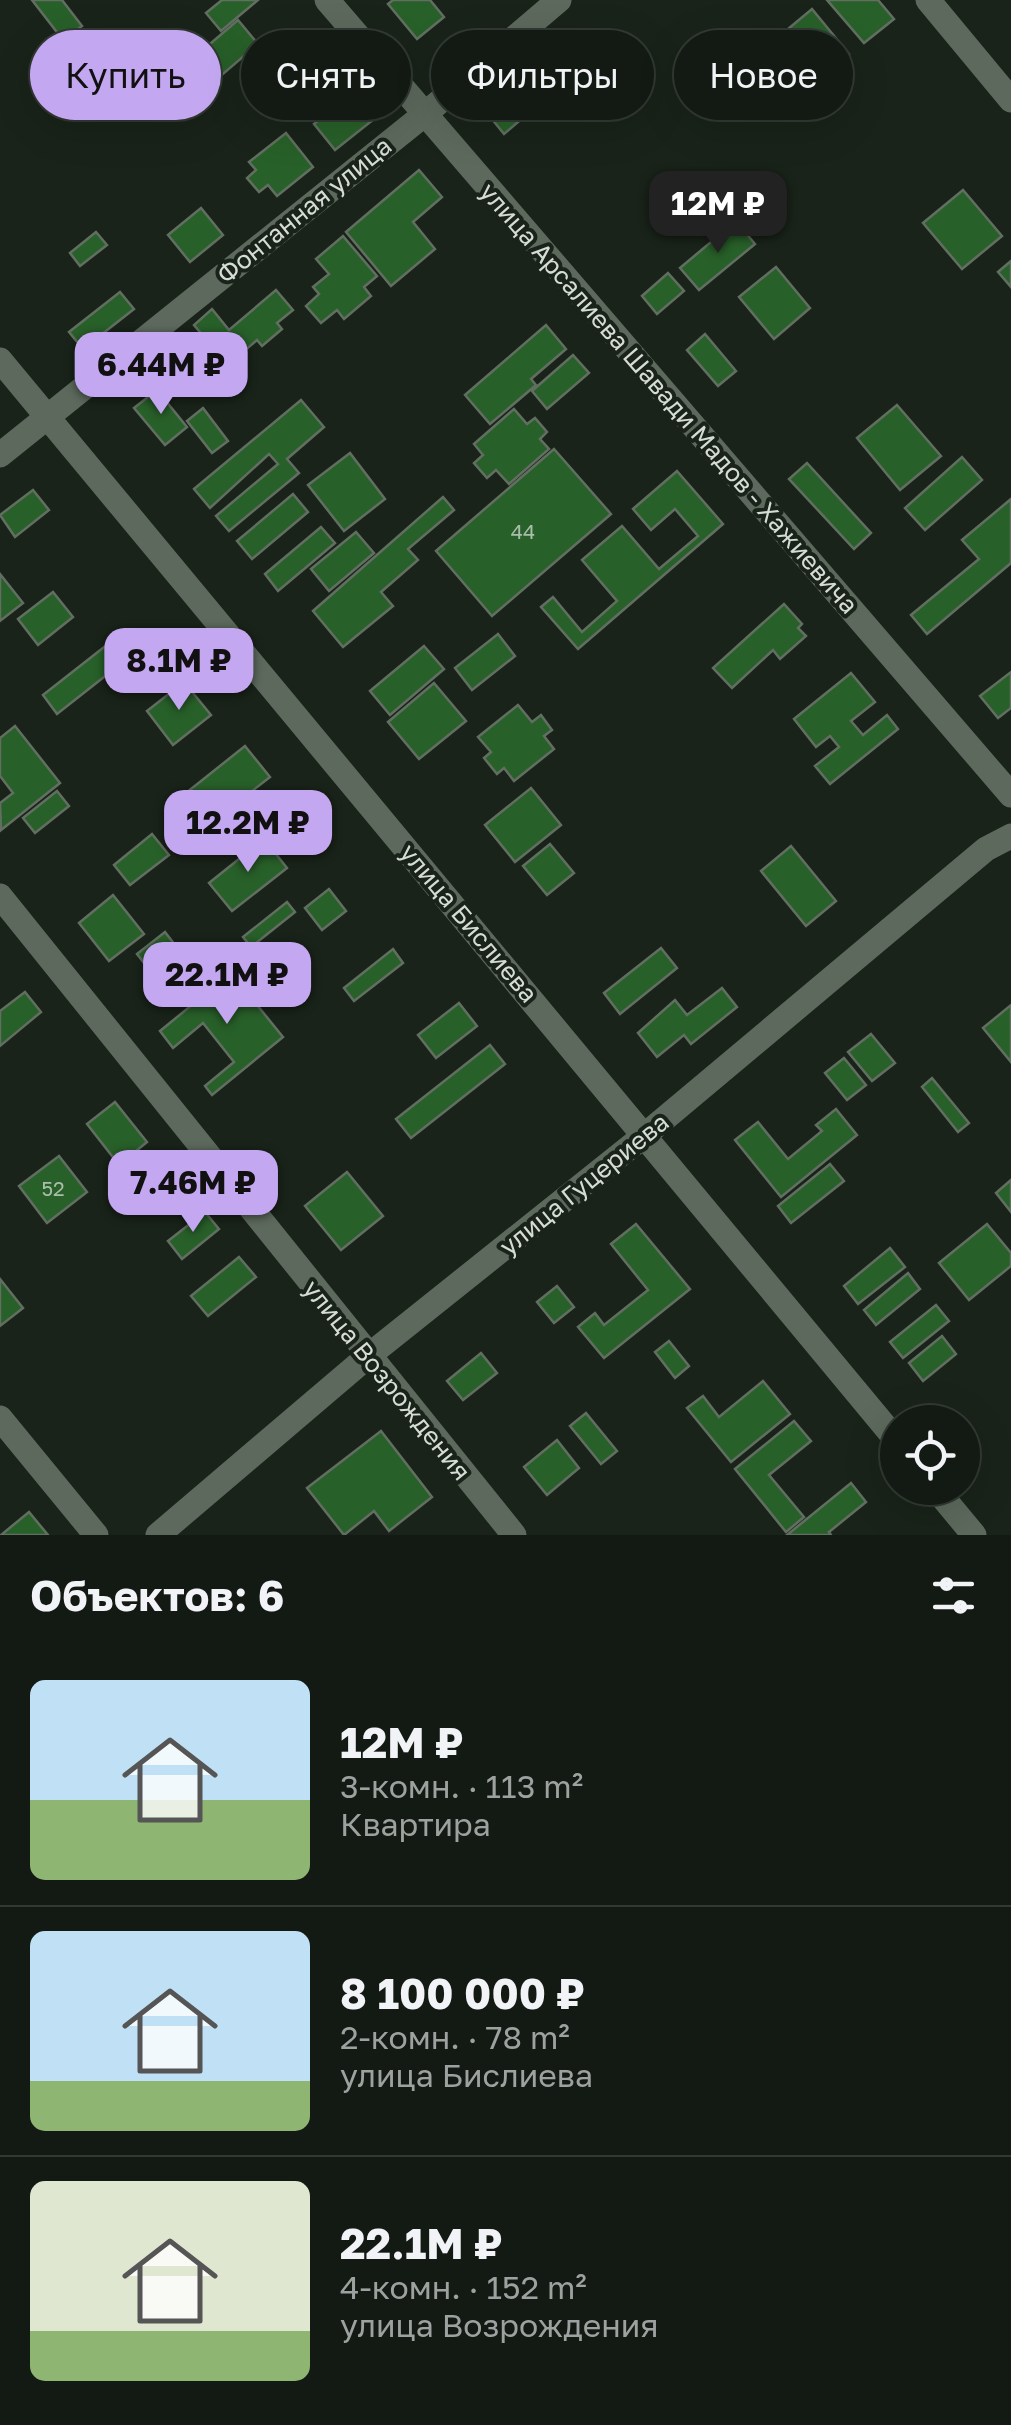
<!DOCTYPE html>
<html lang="ru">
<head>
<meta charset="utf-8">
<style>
  :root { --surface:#131a13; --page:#1c231c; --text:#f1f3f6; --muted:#9da1a0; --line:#323833; --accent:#c4a7f1 }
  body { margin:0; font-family:"Golos Text",sans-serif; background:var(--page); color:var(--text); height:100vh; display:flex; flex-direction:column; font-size:38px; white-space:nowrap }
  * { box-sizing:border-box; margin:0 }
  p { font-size:32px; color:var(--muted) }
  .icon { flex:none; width:55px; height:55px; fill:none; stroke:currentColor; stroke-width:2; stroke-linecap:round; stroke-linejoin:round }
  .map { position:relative; height:1535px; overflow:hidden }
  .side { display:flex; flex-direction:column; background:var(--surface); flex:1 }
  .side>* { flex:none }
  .guide { position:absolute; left:30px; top:30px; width:952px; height:90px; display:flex; gap:20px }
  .controls { position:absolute; left:880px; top:1405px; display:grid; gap:20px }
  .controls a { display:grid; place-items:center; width:100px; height:100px; border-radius:50%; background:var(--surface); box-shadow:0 10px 40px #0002,0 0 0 2px var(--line); font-size:50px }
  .price { position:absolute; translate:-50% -85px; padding:0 22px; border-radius:20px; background:var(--accent); color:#111; font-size:32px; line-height:65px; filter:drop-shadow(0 2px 5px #0008) }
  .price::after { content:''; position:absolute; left:50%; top:60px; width:30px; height:22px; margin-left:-15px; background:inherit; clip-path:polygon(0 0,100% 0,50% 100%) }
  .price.current { background:#222; color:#fff }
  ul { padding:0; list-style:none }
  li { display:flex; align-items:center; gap:30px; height:250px; padding:0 30px }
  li+li { border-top:2px solid var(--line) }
  li span { display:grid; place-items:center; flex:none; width:280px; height:200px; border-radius:15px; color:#555 }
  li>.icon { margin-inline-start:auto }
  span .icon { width:120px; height:120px; fill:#fffc; stroke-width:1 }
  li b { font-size:42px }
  h2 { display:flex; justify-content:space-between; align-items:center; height:120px; padding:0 30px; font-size:42px }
  .tag { padding:0 35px; border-radius:45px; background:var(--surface); box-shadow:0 10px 40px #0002,0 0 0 2px var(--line); font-size:35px; line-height:90px }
  .tag.current { background:var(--accent); color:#111 }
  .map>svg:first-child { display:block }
  .building { fill:#286029; stroke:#626e61; stroke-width:2.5 }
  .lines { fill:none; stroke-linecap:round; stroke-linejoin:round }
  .minor { stroke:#5d695c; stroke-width:25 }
  .labels { text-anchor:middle; stroke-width:8; stroke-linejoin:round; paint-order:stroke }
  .number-label { font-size:20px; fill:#aabdaa }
  .street-label { font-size:25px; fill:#d5dcd5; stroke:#192319 }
</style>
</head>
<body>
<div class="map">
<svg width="1011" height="1535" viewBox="0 0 1011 1535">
  <rect width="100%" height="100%" fill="#192319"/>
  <g class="building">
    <polygon points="32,0 62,0 82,26 63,40"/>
    <polygon points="222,0 258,0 221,31 206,13"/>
    <polygon points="393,0 430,0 444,17 417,39 388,4"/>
    <polygon points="827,0 878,0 894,19 864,43"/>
    <polygon points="812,9 849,54 807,89 770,44"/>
    <polygon points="238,20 258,44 203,91 183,67"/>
    <polygon points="523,83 540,103 504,134 487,113"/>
    <polygon points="353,93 374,119 335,150 314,124"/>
    <polygon points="286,133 313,167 277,196 268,185 259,192 247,178 256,170 249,162"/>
    <polygon points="419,170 442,197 413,222 435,249 391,286 346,232"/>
    <polygon points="963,190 1002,236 962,269 923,223"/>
    <polygon points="201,208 223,235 190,262 168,235"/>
    <polygon points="736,221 755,244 699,290 680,268"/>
    <polygon points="96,232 107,245 80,266 70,253"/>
    <polygon points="343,236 377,276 364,287 371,296 344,319 337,310 321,323 306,306 319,294 313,287 329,274 316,259"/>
    <polygon points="1011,261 1011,287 998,272"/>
    <polygon points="776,267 810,308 774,339 739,297"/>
    <polygon points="668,273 684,291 657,314 642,296"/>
    <polygon points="276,290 293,310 277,323 282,329 262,346 257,340 228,365 194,325 212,309 229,330"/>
    <polygon points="120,292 134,309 83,349 69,332"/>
    <polygon points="546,325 566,349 531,379 536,385 490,424 465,395"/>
    <polygon points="705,334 736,371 718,386 687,350"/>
    <polygon points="573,355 589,373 547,409 532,391"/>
    <polygon points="157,390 187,427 165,445 134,408"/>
    <polygon points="301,400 324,427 287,459 299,473 229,531 216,516 278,464 269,454 210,508 194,489"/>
    <polygon points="897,405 941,456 900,490 857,438"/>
    <polygon points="203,408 228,441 212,453 187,421"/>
    <polygon points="514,409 527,424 535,418 547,432 540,439 549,449 509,484 496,470 487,478 474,463 483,455 474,444"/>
    <polygon points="554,449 611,514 492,616 436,551"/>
    <polygon points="350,453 385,499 344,531 308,485"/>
    <polygon points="962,457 982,480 925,530 905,508"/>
    <polygon points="807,463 871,533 854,549 789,479"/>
    <polygon points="677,471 723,524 578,649 541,607 553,597 582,632 617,601 582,560 622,526 659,569 698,536 675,509 651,530 633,509"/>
    <polygon points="33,490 49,510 15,537 0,515"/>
    <polygon points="293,494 308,512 252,559 237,541"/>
    <polygon points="443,497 454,510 408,549 418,560 381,592 393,606 343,647 313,611"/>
    <polygon points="1011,499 1011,563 927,634 911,615 979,559 962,540"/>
    <polygon points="321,527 335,543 278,591 265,574"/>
    <polygon points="356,532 374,553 329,591 311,569"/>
    <polygon points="0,574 23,603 0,621"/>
    <polygon points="53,592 73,617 38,645 18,619"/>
    <polygon points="784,604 802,624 798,628 806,636 780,659 773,650 732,688 713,668"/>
    <polygon points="498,634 515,656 472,690 455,668"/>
    <polygon points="159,640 166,650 122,685 114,675"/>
    <polygon points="108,644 123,662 57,714 43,695"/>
    <polygon points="424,646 444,669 390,715 370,691"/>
    <polygon points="1011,672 1011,708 998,718 980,696"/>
    <polygon points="851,673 875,702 851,721 863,735 887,715 898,729 830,784 815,766 839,747 830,736 816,747 794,719"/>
    <polygon points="184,682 211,715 173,745 147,711"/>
    <polygon points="434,683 466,721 419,759 388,722"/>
    <polygon points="518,705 532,722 541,715 552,730 544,736 554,749 514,781 504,768 497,774 484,758 491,752 478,737"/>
    <polygon points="15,726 60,783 1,830 0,803 13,793 0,776 0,738"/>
    <polygon points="245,746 270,777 210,824 186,793"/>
    <polygon points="531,788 561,825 515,862 485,825"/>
    <polygon points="57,791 69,806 35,833 23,818"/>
    <polygon points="282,796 292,809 236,852 226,840"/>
    <polygon points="152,834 169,855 130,885 114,865"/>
    <polygon points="264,839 287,868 232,911 209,883"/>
    <polygon points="550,844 574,873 547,895 523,866"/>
    <polygon points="791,846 836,901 806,926 761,871"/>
    <polygon points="329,889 346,911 322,930 305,908"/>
    <polygon points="113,895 144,934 109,961 79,923"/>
    <polygon points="287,902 295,912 251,947 243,937"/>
    <polygon points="165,932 179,950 151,972 137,954"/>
    <polygon points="661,948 677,968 620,1014 604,993"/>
    <polygon points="393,949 403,963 354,1001 344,988"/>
    <polygon points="231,973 283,1037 212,1095 205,1086 234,1062 203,1023 173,1048 160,1031"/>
    <polygon points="722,988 737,1007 691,1044 684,1035 657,1057 638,1033 675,1000 687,1015"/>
    <polygon points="25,992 41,1012 0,1046 0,1011"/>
    <polygon points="459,1003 477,1026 436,1058 418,1035"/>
    <polygon points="1011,1005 1011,1062 983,1028"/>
    <polygon points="871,1034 895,1063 872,1081 848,1052"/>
    <polygon points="490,1045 505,1064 411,1138 396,1119"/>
    <polygon points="844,1058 866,1085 847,1100 825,1073"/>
    <polygon points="932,1078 969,1123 958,1132 922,1087"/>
    <polygon points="115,1102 147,1142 119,1165 87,1124"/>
    <polygon points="836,1109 857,1135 781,1197 735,1140 758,1122 788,1159 822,1131 816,1125"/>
    <polygon points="59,1156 87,1192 47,1223 19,1186"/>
    <polygon points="830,1164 844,1181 791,1223 778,1206"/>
    <polygon points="347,1172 383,1216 341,1250 305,1206"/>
    <polygon points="1011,1180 1011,1212 996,1193"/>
    <polygon points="205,1212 219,1229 182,1259 168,1241"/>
    <polygon points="636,1224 690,1289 604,1358 578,1327 595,1313 604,1325 648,1290 611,1244"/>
    <polygon points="987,1224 1011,1253 1011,1266 969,1300 939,1263"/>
    <polygon points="890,1248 905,1267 858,1304 844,1286"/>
    <polygon points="239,1257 256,1277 208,1316 191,1296"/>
    <polygon points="908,1273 920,1289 876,1325 864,1310"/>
    <polygon points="0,1279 23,1308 0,1326"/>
    <polygon points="557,1286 574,1307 554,1323 537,1302"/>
    <polygon points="936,1305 949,1321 903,1358 890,1342"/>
    <polygon points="942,1336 956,1354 923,1381 909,1363"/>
    <polygon points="669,1341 689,1366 675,1378 655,1352"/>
    <polygon points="481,1353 497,1373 463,1400 447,1381"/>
    <polygon points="763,1381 790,1414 731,1462 687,1408 703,1396 719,1417"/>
    <polygon points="586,1413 617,1451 601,1464 570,1426"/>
    <polygon points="794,1421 811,1441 769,1475 804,1517 786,1532 735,1469"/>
    <polygon points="381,1431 432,1497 389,1531 374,1511 344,1535 307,1488"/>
    <polygon points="557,1440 579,1468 547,1495 524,1467"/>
    <polygon points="851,1483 866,1502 829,1532 831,1535 787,1535"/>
    <polygon points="29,1512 48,1535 1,1535"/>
  </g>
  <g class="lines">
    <g class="minor">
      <polyline points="327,0 1011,795"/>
      <polyline points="928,0 1011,100"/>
      <polyline points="0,360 898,1442"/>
      <polyline points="0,455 425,114 559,0"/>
      <polyline points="0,896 514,1535"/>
      <polyline points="0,1418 96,1535"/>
      <polyline points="935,1488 974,1535"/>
      <polyline points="158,1535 367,1357 645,1135 986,849 1011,836"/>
    </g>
  </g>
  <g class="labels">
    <g class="number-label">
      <text x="523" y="539">44</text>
      <text x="53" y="1196">52</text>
    </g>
    <g class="street-label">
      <text transform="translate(304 210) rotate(-39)" y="9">Фонтанная улица</text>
      <text transform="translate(669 398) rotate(49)" y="9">улица Арсалиева Шавади Мадов - Хажиевича</text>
      <text transform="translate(469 923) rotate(50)" y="9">улица Бислиева</text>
      <text transform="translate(584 1184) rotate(-39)" y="9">улица Гуцериева</text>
      <text transform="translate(387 1380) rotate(51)" y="9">улица Возрождения</text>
    </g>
  </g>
</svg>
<div class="controls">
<a><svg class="icon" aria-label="locate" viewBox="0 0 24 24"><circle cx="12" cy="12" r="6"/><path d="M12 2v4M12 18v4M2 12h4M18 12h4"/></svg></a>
</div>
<b class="price current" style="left:718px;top:256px">12M ₽</b>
<b class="price" style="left:161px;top:417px">6.44M ₽</b>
<b class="price" style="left:179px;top:713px">8.1M ₽</b>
<b class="price" style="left:248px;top:875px">12.2M ₽</b>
<b class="price" style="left:227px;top:1027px">22.1M ₽</b>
<b class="price" style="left:193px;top:1235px">7.46M ₽</b>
<div class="guide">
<a class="tag current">Купить</a>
<a class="tag">Снять</a>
<a class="tag">Фильтры</a>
<a class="tag">Новое</a>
</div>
</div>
<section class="side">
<h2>Объектов: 6<svg class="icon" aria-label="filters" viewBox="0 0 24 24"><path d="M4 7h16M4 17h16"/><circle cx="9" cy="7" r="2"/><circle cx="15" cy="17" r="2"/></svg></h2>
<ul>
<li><span style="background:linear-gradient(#bfe0f5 60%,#8fb573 0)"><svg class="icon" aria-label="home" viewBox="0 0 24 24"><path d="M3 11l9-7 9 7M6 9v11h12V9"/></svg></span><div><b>12M ₽</b><p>3-комн. · 113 m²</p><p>Квартира</p></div></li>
<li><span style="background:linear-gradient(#bfe0f5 75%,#8fb573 0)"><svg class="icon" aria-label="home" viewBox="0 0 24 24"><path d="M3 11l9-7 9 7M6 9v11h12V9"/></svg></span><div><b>8 100 000 ₽</b><p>2-комн. · 78 m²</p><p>улица Бислиева</p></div></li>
<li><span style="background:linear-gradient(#dfe7d0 75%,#8fb573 0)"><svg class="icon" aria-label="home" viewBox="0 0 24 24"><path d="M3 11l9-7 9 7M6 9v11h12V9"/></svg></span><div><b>22.1M ₽</b><p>4-комн. · 152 m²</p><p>улица Возрождения</p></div></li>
</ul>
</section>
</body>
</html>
